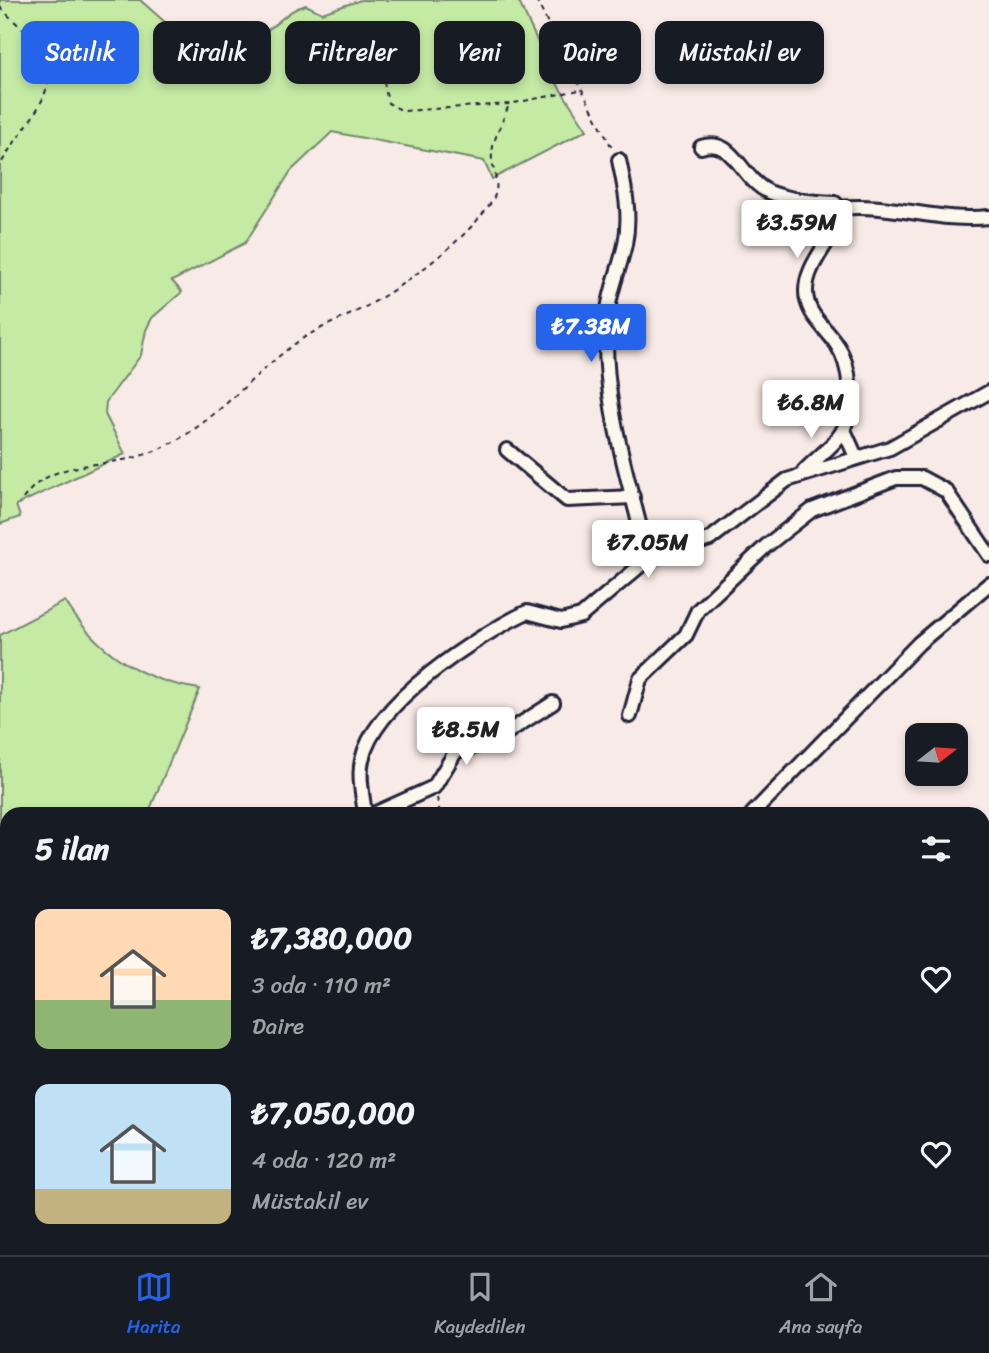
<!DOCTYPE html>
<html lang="tr">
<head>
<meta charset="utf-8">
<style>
  :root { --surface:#171b24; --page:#242831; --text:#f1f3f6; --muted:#9ea1a6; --line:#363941; --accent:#2563eb }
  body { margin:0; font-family:Sriracha,sans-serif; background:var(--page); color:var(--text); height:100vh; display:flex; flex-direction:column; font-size:26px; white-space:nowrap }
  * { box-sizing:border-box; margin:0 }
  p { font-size:23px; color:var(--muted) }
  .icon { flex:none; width:38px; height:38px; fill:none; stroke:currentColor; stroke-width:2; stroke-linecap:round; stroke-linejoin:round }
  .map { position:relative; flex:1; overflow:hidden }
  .details { position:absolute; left:0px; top:807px; width:990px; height:450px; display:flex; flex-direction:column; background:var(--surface); border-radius:21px 21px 0 0; box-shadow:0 4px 10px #0003 }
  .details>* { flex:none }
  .top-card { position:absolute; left:21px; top:21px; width:948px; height:63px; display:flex; gap:14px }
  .needle { width:46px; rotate:73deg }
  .controls { position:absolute; left:905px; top:723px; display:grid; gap:14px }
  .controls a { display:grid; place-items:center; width:63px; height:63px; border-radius:14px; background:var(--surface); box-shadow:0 4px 10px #0003; font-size:35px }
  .price { position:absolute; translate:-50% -60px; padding:0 16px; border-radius:7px; background:#fff; color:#222; font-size:23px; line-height:46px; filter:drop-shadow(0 2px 4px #0008) }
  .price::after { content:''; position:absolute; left:50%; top:42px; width:21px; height:16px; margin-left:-10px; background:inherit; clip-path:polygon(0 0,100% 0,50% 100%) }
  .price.on { background:var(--accent); color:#fff }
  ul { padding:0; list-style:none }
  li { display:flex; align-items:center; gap:21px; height:175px; padding:0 35px }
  li span { display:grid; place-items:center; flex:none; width:196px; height:140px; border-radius:14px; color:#555 }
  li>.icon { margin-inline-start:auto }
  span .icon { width:84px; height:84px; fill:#fffc; stroke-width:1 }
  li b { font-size:30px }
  h2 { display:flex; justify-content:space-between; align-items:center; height:84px; padding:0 35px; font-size:30px }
  .chip { padding:0 24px; border-radius:14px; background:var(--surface); box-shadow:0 4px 10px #0003; font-size:24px; line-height:63px }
  .chip.on { background:var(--accent); color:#fff }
  .tab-bar { display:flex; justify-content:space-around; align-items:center; height:98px; border-top:2px solid var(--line); background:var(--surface); font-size:19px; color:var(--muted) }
  .tab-bar a { display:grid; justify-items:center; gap:4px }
  .tab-bar .on { color:var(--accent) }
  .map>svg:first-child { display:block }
  .green { fill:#c4eaa4; stroke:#738670; stroke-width:2 }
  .building { fill:#eab5d0; stroke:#22223b; stroke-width:2 }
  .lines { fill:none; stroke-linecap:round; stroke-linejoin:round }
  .minor-casing { stroke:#22223b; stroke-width:18 }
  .path { stroke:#22223b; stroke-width:2; stroke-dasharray:5 5; stroke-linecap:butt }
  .minor { stroke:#fbf7ec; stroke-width:12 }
</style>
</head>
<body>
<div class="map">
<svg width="989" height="1255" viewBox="0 0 989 1255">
  <rect width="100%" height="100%" fill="#f8eae6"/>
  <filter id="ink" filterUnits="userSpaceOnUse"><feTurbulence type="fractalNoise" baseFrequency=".0143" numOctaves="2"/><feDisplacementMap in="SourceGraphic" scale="14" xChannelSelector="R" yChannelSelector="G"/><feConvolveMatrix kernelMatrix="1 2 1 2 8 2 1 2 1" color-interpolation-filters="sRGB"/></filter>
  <g filter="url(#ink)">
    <g class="green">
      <path d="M0 0H140L201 54C226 51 249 44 269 29 284 18 289 10 306 5L322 13 361 0H518L559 87 587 130 492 179 484 161 332 132 291 171 245 243 172 281 182 292 152 318 146 330 141 355 106 402 105 414 125 454 16 505 20 517 0 524Z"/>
      <path d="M65 601C96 651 141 681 200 689L148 814H7V1015L0 1017V635Z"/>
    </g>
    <polygon class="building" points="87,1250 112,1250 113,1254 90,1255"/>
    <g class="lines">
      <g class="minor-casing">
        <g id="minor">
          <path d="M701 147C734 136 740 179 769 192 789 200 814 202 835 203L840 208C840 235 806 260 806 291 806 315 825 326 837 345 851 367 854 403 844 428 838 443 815 459 804 471"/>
          <path d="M619 160C625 189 631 215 625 244 620 268 609 293 607 317 600 397 630 482 648 559"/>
          <path d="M840 208C890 202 939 223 989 217"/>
          <polyline points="844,430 856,457"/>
          <polyline points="507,450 567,500 633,497"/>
          <polyline points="630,716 640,679 686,635 698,610 766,546 812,510 896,478 922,478 946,491 989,555"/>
          <path d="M365 814C363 797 358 776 362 760 374 702 477 636 527 612L561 621 581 616 648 559 710 539 787 480 890 448 989 392"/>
          <polyline points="374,814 434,787 456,751 492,742 553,703"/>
          <polyline points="752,814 919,643 989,584"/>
          <polyline points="984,970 989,967"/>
          <polyline points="984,1018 989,1019"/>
          <polyline points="984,1097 989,1094"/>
          <polyline points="0,1164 7,1172"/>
          <polyline points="0,1241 7,1221"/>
          <polyline points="117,1250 118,1255"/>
          <polyline points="226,1255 281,1252"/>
        </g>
      </g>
      <g class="path">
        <polyline points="536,0 612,148"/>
        <path d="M0 7C12 20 28 32 38 47 70 90 18 128 0 166"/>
        <polyline points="384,82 388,103 403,111 509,104 580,90"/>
        <path d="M23 499C51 458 101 469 143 455 205 436 246 379 296 343 318 327 344 319 367 306 405 285 469 238 492 201 501 186 494 175 492 160 490 143 504 120 509 104"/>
        <polyline points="437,798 440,814"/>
        <polyline points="984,1125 989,1131"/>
      </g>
      <use href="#minor" class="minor"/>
    </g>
  </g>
</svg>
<div class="controls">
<a><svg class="needle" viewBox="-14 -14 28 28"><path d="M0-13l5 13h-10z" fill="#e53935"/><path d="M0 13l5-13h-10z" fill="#9ea1a6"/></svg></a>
</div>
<b class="price" style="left:797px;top:260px">₺3.59M</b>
<b class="price on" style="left:591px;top:364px">₺7.38M</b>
<b class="price" style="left:811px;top:440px">₺6.8M</b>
<b class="price" style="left:648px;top:580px">₺7.05M</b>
<b class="price" style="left:466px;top:767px">₺8.5M</b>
<div class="top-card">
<a class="chip on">Satılık</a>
<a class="chip">Kiralık</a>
<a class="chip">Filtreler</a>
<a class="chip">Yeni</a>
<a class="chip">Daire</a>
<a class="chip">Müstakil ev</a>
</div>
<section class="details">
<h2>5 ilan<svg class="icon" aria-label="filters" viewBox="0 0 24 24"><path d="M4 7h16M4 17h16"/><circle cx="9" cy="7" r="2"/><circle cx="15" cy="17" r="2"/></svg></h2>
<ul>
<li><span style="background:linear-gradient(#ffd9b3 65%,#8fb573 0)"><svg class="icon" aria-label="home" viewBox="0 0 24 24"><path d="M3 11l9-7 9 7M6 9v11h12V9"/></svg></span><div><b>₺7,380,000</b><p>3 oda · 110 m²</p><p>Daire</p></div><svg class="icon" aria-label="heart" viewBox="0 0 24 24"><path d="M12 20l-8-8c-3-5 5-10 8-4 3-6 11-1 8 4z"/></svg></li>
<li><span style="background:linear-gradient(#bfe0f5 75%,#c2b280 0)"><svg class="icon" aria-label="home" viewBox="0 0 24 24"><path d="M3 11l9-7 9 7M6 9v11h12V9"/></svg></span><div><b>₺7,050,000</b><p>4 oda · 120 m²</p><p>Müstakil ev</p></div><svg class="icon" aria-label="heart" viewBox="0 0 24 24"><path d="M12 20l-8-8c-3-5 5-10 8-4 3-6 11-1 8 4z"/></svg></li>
</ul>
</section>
</div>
<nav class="tab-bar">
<a class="on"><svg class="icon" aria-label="map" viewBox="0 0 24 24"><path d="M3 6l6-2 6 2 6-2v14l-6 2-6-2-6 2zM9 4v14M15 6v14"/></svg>Harita</a>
<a><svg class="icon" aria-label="saved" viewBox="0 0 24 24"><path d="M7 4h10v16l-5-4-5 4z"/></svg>Kaydedilen</a>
<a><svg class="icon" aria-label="home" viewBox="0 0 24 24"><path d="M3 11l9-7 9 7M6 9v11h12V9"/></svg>Ana sayfa</a>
</nav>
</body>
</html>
